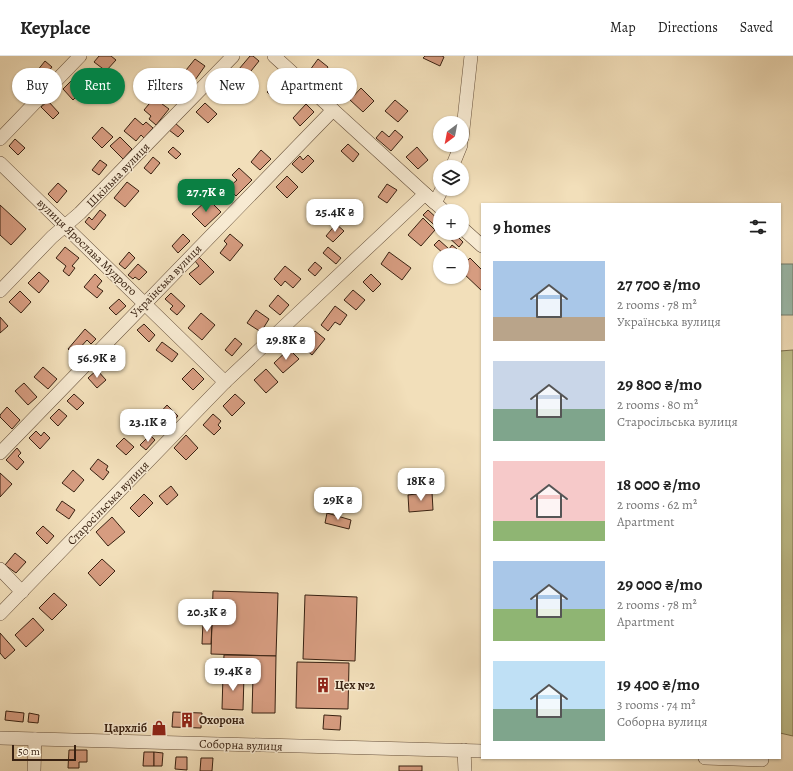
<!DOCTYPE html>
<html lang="en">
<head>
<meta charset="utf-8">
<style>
  :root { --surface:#fff; --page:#f6f6f6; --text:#222; --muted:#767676; --line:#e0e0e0; --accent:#0b8043 }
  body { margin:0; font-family:Alegreya,serif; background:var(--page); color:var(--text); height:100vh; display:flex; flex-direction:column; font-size:15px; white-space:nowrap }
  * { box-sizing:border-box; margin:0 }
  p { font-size:13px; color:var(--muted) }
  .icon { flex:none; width:22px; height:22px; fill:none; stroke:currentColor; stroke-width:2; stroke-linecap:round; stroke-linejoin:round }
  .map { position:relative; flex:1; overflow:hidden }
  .sheet { position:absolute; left:481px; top:147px; width:300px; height:556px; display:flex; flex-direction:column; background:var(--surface); border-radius:0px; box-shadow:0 1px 3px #0004 }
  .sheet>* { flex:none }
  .top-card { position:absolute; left:12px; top:12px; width:380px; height:36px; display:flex; gap:8px }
  .needle { width:26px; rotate:212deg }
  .fabs { position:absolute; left:433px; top:60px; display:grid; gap:8px }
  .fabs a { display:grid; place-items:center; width:36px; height:36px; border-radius:50%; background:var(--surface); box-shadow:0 1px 3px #0004; font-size:20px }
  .scale { position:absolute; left:12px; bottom:10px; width:64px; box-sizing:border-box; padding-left:4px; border:2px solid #382111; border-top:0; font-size:11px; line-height:14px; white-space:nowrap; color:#382111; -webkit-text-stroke:3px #f7ead2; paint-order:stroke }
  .price { position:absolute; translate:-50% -34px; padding:0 9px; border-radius:8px; background:#fff; color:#222; font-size:13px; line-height:26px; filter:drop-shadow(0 1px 2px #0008) }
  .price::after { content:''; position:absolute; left:50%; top:24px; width:12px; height:9px; margin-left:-6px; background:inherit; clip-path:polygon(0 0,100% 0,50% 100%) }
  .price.current { background:var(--accent); color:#fff }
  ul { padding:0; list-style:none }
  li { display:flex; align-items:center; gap:12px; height:100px; padding:0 12px }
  li span { display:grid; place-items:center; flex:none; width:112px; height:80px; border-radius:0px; color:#555 }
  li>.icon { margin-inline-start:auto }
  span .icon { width:48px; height:48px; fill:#fffc; stroke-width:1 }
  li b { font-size:17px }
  h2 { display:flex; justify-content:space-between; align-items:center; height:48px; padding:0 12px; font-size:17px }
  .chip { padding:0 14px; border-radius:18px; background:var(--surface); box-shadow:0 1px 3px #0004; font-size:14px; line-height:36px }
  .chip.current { background:var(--accent); color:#fff }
  header { display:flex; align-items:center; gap:24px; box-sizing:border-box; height:56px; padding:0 20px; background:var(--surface); border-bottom:1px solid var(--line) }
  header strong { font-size:19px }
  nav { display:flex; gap:22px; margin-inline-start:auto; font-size:14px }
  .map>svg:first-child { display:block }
  .green { fill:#c0c08c; stroke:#7c704e }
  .water { fill:#9bbdaf; stroke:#737f70 }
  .building { fill:#d69c80; stroke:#382111 }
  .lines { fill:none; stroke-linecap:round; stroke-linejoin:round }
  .minor-casing { stroke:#66503b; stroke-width:14 }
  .minor { stroke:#f7ead2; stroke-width:13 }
  .labels { text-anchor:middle; stroke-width:3; stroke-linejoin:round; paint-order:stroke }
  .street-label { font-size:12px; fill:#382111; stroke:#f7ead2 }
  .poi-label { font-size:12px; font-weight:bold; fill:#382111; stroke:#f7ead2; text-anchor:start }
</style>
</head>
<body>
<header>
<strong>Keyplace</strong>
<nav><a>Map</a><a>Directions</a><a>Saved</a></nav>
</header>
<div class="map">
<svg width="793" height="715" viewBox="0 0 793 715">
  <rect width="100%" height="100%" fill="#f2dfba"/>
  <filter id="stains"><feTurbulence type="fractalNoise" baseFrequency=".005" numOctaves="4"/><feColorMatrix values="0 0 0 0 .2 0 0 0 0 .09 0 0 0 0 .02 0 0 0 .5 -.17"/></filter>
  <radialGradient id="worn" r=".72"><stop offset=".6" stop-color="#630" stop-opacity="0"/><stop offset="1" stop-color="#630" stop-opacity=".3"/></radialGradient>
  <polygon class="green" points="793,294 793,680 780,677 780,295"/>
  <rect class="water" x="780" y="208" width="13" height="51"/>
  <g class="building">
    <polygon points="99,0 111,0 116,4 106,15 94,6"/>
    <polygon points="250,0 253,0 259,5 247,20 239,13"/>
    <polygon points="425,0 442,0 444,1 440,10 423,2"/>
    <polygon points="195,3 205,10 193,27 182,19"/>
    <polygon points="318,3 328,11 321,22 310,14"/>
    <polygon points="45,5 52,11 44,21 37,15"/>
    <polygon points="89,12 98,20 93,26 84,17"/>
    <polygon points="73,23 83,34 73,44 63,33"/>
    <polygon points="27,24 39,33 32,41 25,35 20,42 15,38"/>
    <polygon points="279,24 286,32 274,43 267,36"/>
    <polygon points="173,25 183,32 177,40 167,32"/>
    <polygon points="361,32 374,45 363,56 350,44"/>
    <polygon points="154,42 169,53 156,69 149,63 151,60 144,54"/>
    <polygon points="395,44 408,55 398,66 385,55"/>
    <polygon points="48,45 59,57 53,63 41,51"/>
    <polygon points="205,47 217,58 208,67 196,56"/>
    <polygon points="306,48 314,56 300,70 293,62"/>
    <polygon points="135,62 143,69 146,66 153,72 144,82 141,79 136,85 124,75"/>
    <polygon points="175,67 184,75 178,81 169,74"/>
    <polygon points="102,71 113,81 102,92 92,82"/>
    <polygon points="395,74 403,81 391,95 376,82 382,75 389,81"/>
    <polygon points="120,81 132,93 123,103 110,90"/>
    <polygon points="15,83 25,92 18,99 9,90"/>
    <polygon points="348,88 359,98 353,106 341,95"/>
    <polygon points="173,91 181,98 176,103 168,96"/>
    <polygon points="417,91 428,104 418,113 406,101"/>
    <polygon points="261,94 271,103 260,114 251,106"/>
    <polygon points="308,99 314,105 302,117 292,108 300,100 303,104"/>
    <polygon points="153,101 160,107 151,118 144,112"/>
    <polygon points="100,104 107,109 99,119 92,114"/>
    <polygon points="239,112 252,124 236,140 228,132 237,124 232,119"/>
    <polygon points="287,120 298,131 287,142 276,131"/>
    <polygon points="127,126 139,135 125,151 114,142"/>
    <polygon points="58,127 67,135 57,147 48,138"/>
    <polygon points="387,128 397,134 387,147 378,141"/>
    <polygon points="208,143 221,156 205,171 192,158"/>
    <polygon points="0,149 26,173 11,189 0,179"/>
    <polygon points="100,154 106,159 94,174 85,166 89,161 92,164"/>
    <polygon points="428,154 440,165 440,174 423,159"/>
    <polygon points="423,162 435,174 421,190 408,179"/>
    <polygon points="336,168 344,175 333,186 326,180"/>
    <polygon points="444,177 454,177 463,186 459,191"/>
    <polygon points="183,178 190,185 178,197 172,190"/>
    <polygon points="230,178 243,189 230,205 220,197 227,188 224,185"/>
    <polygon points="439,184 449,193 452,189 457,193 451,199 445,199 434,189"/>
    <polygon points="65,191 79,202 72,210 75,212 69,220 63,215 66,210 56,202"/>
    <polygon points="328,191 341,202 336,208 323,197"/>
    <polygon points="129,196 135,202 125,213 119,208"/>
    <polygon points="389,196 411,212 402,224 381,208"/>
    <polygon points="199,201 214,216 200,229 189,218 199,210 195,205"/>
    <polygon points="470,202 482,214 482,235 462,216 462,210"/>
    <polygon points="315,206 322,212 315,220 308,214"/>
    <polygon points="138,208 147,216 139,224 135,221 133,223 128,219"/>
    <polygon points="285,210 301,223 293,232 285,225 281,230 274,223"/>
    <polygon points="39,216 49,225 39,237 28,227"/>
    <polygon points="95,218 102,225 97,231 103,235 97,242 84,231"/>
    <polygon points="371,218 381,228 373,236 363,226"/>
    <polygon points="353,234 365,244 356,254 344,244"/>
    <polygon points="20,235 31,246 21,257 9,246"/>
    <polygon points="171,237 185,250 177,259 170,253 173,250 165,243"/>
    <polygon points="278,239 289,249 280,259 269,250"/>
    <polygon points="119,243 126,250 116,259 109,252"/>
    <polygon points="335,250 347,259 340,269 335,266 328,275 321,269"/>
    <polygon points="256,254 269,263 261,276 247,267"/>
    <polygon points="201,257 215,269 202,284 188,272"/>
    <polygon points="0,261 8,270 0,277"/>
    <polygon points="144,268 155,279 149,286 137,274"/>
    <polygon points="85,273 96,283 91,288 87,284 78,294 81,296 77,301 68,293"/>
    <polygon points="315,275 325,283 312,299 302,290"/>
    <polygon points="235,282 242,288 232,300 225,294"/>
    <polygon points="162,286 178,298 172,306 156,294"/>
    <polygon points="289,293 299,303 283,317 274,307"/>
    <polygon points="43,311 57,323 48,333 34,321"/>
    <polygon points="193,312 204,323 193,334 182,323"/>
    <polygon points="266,313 278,326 266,337 254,324"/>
    <polygon points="97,314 106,324 97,332 88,322"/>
    <polygon points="24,327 37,341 28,349 15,335"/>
    <polygon points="74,338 84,347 77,354 67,345"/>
    <polygon points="235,338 245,347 232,360 223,350"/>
    <polygon points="167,349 178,360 169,370 158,359"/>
    <polygon points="7,351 20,364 12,373 0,361 0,359"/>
    <polygon points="59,353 67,360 58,370 50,362"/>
    <polygon points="144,358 152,366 156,361 161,366 150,376 138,365"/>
    <polygon points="213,358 221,365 218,369 221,372 214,379 203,369"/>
    <polygon points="36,375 41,380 44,376 50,382 40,393 29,382"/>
    <polygon points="150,379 155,384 146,394 140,389"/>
    <polygon points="186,379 198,392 186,404 174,392"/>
    <polygon points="124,382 134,391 126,399 116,390"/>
    <polygon points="17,392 21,397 18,400 24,406 17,414 6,404"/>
    <polygon points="98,403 108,410 106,414 109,416 103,424 90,413"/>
    <polygon points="73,414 84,424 74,436 62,427"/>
    <polygon points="0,417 12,428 0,441"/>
    <polygon points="171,430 178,439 167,449 159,440"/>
    <polygon points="432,436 433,454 409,456 408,439"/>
    <polygon points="144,438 153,447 139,461 130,452"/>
    <polygon points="62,445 75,454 69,463 56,454"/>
    <polygon points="327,457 351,464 349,473 325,467"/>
    <polygon points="112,461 125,476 108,490 96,476"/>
    <polygon points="43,470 54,480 47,488 36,477"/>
    <polygon points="15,497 26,506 16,517 5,509"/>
    <polygon points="102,503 115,515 100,530 88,517"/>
    <polygon points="213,535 278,537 276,600 211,598"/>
    <polygon points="54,537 67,549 52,564 39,552"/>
    <polygon points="305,539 357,541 355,605 303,603"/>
    <polygon points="33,562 44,574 26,591 15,579"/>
    <polygon points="203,566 212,566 211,588 202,588"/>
    <polygon points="0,577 15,594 5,603 0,597"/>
    <polygon points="224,599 276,600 275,657 252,657 253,620 223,619"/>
    <polygon points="297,606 349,607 348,653 296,652"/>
    <polygon points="223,619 244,620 243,654 222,653"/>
    <polygon points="6,655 24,657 23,666 5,664"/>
    <polygon points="173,656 202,657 201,672 172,671"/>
    <polygon points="29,657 39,659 38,667 28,666"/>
    <polygon points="324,659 341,660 340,674 323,673"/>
    <polygon points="69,694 87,694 87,706 79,706 79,712 68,712"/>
    <polygon points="144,696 154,696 154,710 143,710"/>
    <polygon points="154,696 163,697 162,710 154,710"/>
    <polygon points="176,701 187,701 187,714 175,713"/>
    <polygon points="201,702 213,702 212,715 200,715"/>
    <rect x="399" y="710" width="23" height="5"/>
  </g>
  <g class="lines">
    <g class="minor-casing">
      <g id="minor">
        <polyline points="274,0 444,155"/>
        <polyline points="462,82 471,0"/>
        <polyline points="0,83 80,0"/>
        <polyline points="0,107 225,326"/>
        <polyline points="452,111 461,89"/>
        <polyline points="462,172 482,190"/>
        <polyline points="0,235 52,181 80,157 233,0"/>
        <polyline points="0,397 333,54"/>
        <polyline points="0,513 22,536"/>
        <polyline points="0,558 225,326 425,138 435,147 442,133"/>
        <polyline points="0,682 482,695"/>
        <polyline points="464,694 465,715"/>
        <polyline points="705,702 762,704 762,702"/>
        <polyline points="34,715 35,683"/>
      </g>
    </g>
    <use href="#minor" class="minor"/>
  </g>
  <defs>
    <g id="building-bare" transform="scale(1.2)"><path d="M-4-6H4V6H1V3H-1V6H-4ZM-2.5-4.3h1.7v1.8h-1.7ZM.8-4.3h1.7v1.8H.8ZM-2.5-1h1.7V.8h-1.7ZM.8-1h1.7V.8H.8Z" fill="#8f2418" stroke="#f7ead2" stroke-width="2.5" paint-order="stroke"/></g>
    <g id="shop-bare" transform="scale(1.2)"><path d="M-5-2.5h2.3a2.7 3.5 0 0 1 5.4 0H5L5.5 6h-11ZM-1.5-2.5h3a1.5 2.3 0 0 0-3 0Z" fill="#8f2418" stroke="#f7ead2" stroke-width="2.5" paint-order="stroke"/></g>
  </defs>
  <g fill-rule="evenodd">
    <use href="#building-bare" x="323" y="629"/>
    <use href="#building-bare" x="187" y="664"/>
    <use href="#shop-bare" x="159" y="672"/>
  </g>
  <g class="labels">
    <g class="street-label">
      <text transform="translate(118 119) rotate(-46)" y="4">Шкільна вулиця</text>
      <text transform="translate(87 191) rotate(44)" y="4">вулиця Ярослава Мудрого</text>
      <text transform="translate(166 225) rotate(-46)" y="4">Українська вулиця</text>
      <text transform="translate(108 447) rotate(-46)" y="4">Старосільська вулиця</text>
      <text transform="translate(241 689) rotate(2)" y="4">Соборна вулиця</text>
    </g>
    <g class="poi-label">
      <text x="335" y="633">Цех №2</text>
      <text x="199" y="668">Охорона</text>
      <text x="147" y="676" text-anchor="end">Цархліб</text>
    </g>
  </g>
  <rect width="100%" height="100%" filter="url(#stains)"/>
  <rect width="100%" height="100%" fill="url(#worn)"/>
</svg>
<div class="fabs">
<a><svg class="needle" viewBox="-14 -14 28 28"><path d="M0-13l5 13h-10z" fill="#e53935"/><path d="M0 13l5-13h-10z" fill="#767676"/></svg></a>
<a><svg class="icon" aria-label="layers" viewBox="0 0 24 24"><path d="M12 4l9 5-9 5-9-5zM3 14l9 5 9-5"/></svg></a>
<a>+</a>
<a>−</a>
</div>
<div class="scale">50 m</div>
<b class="price current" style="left:206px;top:157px">27.7K ₴</b>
<b class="price" style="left:335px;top:177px">25.4K ₴</b>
<b class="price" style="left:286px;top:305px">29.8K ₴</b>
<b class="price" style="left:97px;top:323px">56.9K ₴</b>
<b class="price" style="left:148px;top:387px">23.1K ₴</b>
<b class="price" style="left:421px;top:446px">18K ₴</b>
<b class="price" style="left:338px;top:465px">29K ₴</b>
<b class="price" style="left:207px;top:577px">20.3K ₴</b>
<b class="price" style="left:233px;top:636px">19.4K ₴</b>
<div class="top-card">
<a class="chip">Buy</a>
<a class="chip current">Rent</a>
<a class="chip">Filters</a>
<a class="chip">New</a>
<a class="chip">Apartment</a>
</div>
<section class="sheet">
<h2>9 homes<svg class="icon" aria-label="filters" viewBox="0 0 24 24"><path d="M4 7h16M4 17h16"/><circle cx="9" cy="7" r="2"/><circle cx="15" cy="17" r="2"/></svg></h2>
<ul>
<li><span style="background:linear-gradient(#a9c7e8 70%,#b9a48a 0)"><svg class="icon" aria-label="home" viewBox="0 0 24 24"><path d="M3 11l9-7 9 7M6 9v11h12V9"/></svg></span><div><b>27 700 ₴/mo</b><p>2 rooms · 78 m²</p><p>Українська вулиця</p></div></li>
<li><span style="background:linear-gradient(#c9d6e8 60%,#7fa58c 0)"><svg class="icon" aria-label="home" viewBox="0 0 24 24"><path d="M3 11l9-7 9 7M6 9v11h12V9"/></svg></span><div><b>29 800 ₴/mo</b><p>2 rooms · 80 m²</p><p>Старосільська вулиця</p></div></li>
<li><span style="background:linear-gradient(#f6c9c9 75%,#8fb573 0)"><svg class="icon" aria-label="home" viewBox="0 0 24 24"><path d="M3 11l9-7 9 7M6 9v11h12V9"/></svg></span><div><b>18 000 ₴/mo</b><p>2 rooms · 62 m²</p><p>Apartment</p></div></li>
<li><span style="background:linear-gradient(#a9c7e8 60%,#8fb573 0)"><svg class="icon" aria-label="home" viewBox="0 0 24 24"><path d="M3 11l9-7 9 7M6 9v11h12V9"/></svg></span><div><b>29 000 ₴/mo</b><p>2 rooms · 78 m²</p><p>Apartment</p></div></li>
<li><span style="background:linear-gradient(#bfe0f5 60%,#7fa58c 0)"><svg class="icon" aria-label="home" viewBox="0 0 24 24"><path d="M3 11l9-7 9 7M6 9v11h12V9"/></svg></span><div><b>19 400 ₴/mo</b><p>3 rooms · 74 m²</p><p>Соборна вулиця</p></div></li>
</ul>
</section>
</div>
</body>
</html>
